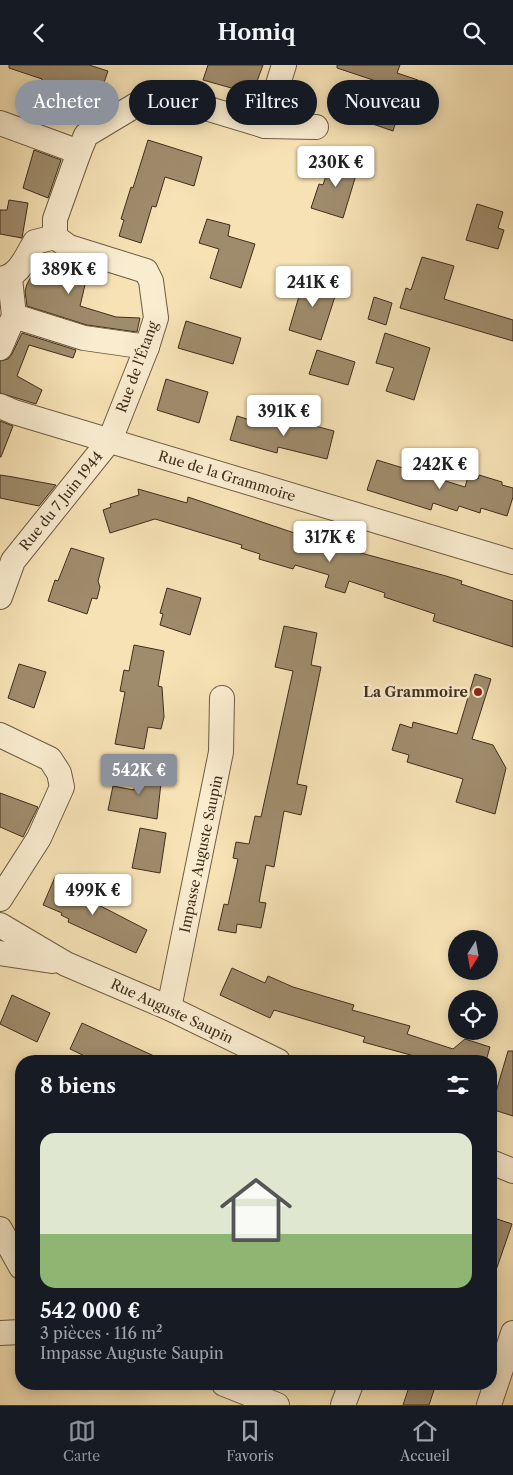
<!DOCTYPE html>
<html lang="fr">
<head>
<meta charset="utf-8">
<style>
  :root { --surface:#171b24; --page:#20242c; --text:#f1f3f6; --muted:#9ea1a6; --line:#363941; --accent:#8c9099 }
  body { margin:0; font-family:"Libre Caslon Text",serif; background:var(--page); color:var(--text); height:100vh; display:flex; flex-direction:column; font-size:19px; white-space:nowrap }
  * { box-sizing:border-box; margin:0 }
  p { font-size:16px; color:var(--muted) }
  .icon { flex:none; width:28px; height:28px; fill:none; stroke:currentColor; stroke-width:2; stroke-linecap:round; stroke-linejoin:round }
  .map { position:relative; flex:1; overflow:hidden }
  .panel { position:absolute; left:15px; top:990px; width:482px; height:335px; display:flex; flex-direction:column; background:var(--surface); border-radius:20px; box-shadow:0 2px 12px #0003 }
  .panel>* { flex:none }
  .guide { position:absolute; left:15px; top:15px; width:484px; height:45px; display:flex; gap:10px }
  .needle { width:32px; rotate:191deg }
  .tools { position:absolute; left:448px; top:865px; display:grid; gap:10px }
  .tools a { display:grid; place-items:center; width:50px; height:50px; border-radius:50%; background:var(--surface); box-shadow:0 2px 12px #0003; font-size:25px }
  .price { position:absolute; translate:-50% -42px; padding:0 11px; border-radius:5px; background:#fff; color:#222; font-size:16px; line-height:32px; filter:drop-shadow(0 1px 2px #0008) }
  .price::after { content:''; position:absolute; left:50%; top:30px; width:15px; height:11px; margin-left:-8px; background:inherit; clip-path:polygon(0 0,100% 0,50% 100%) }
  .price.on { background:var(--accent); color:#fff }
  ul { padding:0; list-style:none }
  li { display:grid; align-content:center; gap:10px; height:265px; padding:0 25px }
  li+li { border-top:1px solid var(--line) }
  li span { display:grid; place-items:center; height:155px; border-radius:15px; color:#555 }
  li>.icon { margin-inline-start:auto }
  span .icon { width:90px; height:90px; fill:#fffc; stroke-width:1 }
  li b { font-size:21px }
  h2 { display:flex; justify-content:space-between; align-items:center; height:60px; padding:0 25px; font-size:21px }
  .pill { padding:0 18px; border-radius:22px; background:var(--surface); box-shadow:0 2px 12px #0003; font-size:18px; line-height:45px }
  .pill.on { background:var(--accent); color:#fff }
  header { display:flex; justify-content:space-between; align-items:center; height:65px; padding:0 25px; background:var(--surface); font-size:22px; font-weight:700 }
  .dock { display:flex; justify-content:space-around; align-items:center; height:70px; border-top:1px solid var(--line); background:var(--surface); font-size:14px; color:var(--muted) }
  .dock a { display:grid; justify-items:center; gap:2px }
  .dock .on { color:var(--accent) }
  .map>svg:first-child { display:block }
  .building { fill:#9f8c6c; stroke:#402e1c }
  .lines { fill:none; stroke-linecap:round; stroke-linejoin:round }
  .minor-casing { stroke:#6e5b42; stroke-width:26 }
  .minor { stroke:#f9eccf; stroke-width:24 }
  .poi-dot { fill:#8f2418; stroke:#f9eccf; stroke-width:2 }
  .labels { text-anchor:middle; stroke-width:5; stroke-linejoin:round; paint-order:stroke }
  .street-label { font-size:14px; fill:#402e1c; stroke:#f9eccf }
  .poi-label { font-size:14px; font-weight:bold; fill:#402e1c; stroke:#f9eccf; text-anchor:end }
</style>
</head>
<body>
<header><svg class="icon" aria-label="back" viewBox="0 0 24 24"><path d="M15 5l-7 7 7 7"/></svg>Homiq<svg class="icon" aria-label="search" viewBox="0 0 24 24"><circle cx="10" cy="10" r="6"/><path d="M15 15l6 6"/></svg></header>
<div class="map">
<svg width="513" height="1340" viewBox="0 0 513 1340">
  <rect width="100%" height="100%" fill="#f6e2b5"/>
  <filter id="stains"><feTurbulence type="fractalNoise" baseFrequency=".004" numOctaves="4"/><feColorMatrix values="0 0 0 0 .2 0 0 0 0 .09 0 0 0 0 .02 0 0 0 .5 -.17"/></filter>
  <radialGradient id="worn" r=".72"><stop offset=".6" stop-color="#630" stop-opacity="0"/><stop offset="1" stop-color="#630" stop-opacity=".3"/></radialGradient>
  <g class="building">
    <polygon points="9,0 89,0 108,6 100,29 83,27 79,39 61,33 62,29 50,25 52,20 41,18 42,14 9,3"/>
    <polygon points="208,0 263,0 256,19 245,16 242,26 203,15"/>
    <polygon points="337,0 400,0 397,8 418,15 411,36 403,33 393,66 364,56 376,16 337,3"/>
    <polygon points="148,75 202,92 194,121 165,112 156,142 152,141 141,178 119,171 124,155 121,154 131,122 133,123"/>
    <polygon points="34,85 61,95 48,133 23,123"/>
    <polygon points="332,92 359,100 343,153 311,143 319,119 323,120"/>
    <polygon points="9,135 28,138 22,173 0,169 0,145 7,145"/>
    <polygon points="477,139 503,147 498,163 504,165 498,184 466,175"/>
    <polygon points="207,154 230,160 228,171 255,179 241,223 210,213 219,184 199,178"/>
    <polygon points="43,191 89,203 80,241 116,252 140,253 137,267 87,260 27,241 25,226 27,219"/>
    <polygon points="422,192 454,201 444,234 513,255 513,276 400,243 406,223 411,225"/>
    <polygon points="305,211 338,222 321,275 289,265"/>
    <polygon points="374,232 392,238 386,260 368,254"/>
    <polygon points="186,256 241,273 233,299 178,283"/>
    <polygon points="22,268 76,285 73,293 29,280 17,311 42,325 36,339 0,328 0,296 8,294 12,289"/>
    <polygon points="385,268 430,283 414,335 386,326 394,303 376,298"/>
    <polygon points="317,285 355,297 348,320 309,309"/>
    <polygon points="166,314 208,327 199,358 157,345"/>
    <polygon points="237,351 267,360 269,353 294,361 296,356 334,366 327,394 278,382 277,388 230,375"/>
    <polygon points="0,356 13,361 1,392 0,392"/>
    <polygon points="377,395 465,422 468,412 478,414 479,410 502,417 502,420 513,423 513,432 507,451 481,443 480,448 459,441 457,446 433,438 431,445 367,425"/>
    <polygon points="0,410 13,412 56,420 39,441 0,433"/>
    <polygon points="138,424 187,438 188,432 324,478 446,511 462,516 461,519 513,536 513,582 433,556 435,549 384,532 385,528 349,516 345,528 325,522 329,510 295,500 293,504 259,494 260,489 241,483 242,480 155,454 110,468 103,445 111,442 110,439 139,430"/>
    <polygon points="71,483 104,493 98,516 100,522 97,534 92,533 87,549 48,536 55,515 58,516"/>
    <polygon points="167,523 201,533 190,570 160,560 163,549 160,548"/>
    <polygon points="284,561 317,568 311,600 321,602 297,719 307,721 301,750 284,746 274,802 266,800 259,837 266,838 261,863 237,859 236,868 218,865 224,839 228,840 238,794 233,793 236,777 249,779 255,751 261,752 293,606 275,602"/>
    <polygon points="134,580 164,586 158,621 162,622 164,652 161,664 148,662 144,684 115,679 125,627 120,626 124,605 129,606"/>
    <polygon points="19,599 46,607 34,643 8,633"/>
    <polygon points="475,609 491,614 472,674 493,680 506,703 495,749 456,737 463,714 407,697 409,690 392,685 400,659 412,663 413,657 457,669"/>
    <polygon points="138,704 162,709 157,754 108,745 113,721 134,725"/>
    <polygon points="0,728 38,742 23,772 0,762"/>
    <polygon points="140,763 166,768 160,808 132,803"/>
    <polygon points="55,812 92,829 89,835 147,865 136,888 68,857 69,854 61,850 62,848 43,840"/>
    <polygon points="232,903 265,918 268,911 293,922 354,940 352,945 410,961 407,969 453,984 465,974 490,982 486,996 416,996 418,992 363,977 365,972 274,945 270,953 220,930"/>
    <polygon points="12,930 50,948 37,977 0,959"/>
    <polygon points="82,958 165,996 95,996 70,984"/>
    <polygon points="508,986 513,986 513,1051 491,1044"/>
    <polygon points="491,1152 512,1159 494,1211 491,1211"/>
    <polygon points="410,1319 436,1319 429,1340 403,1340"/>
  </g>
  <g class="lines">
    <g class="minor-casing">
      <g id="minor">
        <polyline points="0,58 79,87 55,154 55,172 69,182 146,206 151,216 156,253 147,282 110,375 13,496 0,532"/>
        <polyline points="265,61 284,0"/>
        <polyline points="79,87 86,70 156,28 265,61 316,62"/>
        <path d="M0 214C19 212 26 192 35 177L55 172"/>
        <polyline points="14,251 84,273 147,282"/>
        <polyline points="0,283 14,251 10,213"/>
        <polyline points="0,341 14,347 513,497"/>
        <polyline points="0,670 50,694 59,708 62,722 39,773 0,834"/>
        <polyline points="0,860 66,899 169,943 278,996"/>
        <polyline points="0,888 52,896"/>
        <polyline points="169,943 221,687 222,633"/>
        <polyline points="491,1097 513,1106"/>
        <polyline points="0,1164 21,1202"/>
        <polyline points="0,1268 21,1267"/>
        <polyline points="224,1319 277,1340"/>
        <polyline points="343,1340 351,1319"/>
        <polyline points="489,1340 513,1268"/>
      </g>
    </g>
    <use href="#minor" class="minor"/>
  </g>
  <circle class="poi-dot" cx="478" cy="627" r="5"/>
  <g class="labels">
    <g class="street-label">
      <text transform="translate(137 302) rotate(-70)" y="5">Rue de l'Étang</text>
      <text transform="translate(227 411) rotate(17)" y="5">Rue de la Grammoire</text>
      <text transform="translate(61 436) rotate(-51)" y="5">Rue du 7 Juin 1944</text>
      <text transform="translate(201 789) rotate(-78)" y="5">Impasse Auguste Saupin</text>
      <text transform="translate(172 946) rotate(25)" y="5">Rue Auguste Saupin</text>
    </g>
    <g class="poi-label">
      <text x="468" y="632">La Grammoire</text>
    </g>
  </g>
  <rect width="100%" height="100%" filter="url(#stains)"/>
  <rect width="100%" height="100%" fill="url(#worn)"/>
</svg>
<div class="tools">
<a><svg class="needle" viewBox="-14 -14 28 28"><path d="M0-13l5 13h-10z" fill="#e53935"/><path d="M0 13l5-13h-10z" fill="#9ea1a6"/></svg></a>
<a><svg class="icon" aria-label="locate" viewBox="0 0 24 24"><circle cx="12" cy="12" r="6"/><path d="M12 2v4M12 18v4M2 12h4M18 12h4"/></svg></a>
</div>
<b class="price" style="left:336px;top:123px">230K €</b>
<b class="price" style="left:69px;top:230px">389K €</b>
<b class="price" style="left:313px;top:243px">241K €</b>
<b class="price" style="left:284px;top:372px">391K €</b>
<b class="price" style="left:440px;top:425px">242K €</b>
<b class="price" style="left:330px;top:498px">317K €</b>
<b class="price on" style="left:139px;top:731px">542K €</b>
<b class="price" style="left:93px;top:851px">499K €</b>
<div class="guide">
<a class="pill on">Acheter</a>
<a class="pill">Louer</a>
<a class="pill">Filtres</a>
<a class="pill">Nouveau</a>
</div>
<section class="panel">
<h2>8 biens<svg class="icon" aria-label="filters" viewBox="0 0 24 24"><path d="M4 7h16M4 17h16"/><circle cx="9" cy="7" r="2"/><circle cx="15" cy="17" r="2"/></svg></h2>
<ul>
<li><span style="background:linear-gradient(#dfe7d0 65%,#8fb573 0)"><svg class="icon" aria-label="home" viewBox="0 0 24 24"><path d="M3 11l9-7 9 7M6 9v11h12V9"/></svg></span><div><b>542 000 €</b><p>3 pièces · 116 m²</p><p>Impasse Auguste Saupin</p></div></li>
</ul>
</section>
</div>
<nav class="dock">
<a class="on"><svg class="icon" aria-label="map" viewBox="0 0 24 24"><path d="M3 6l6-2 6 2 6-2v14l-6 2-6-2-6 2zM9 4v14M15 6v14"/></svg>Carte</a>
<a><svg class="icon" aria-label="saved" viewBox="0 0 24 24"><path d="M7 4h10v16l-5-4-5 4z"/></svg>Favoris</a>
<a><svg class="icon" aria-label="home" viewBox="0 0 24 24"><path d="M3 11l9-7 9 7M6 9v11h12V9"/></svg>Accueil</a>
</nav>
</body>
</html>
